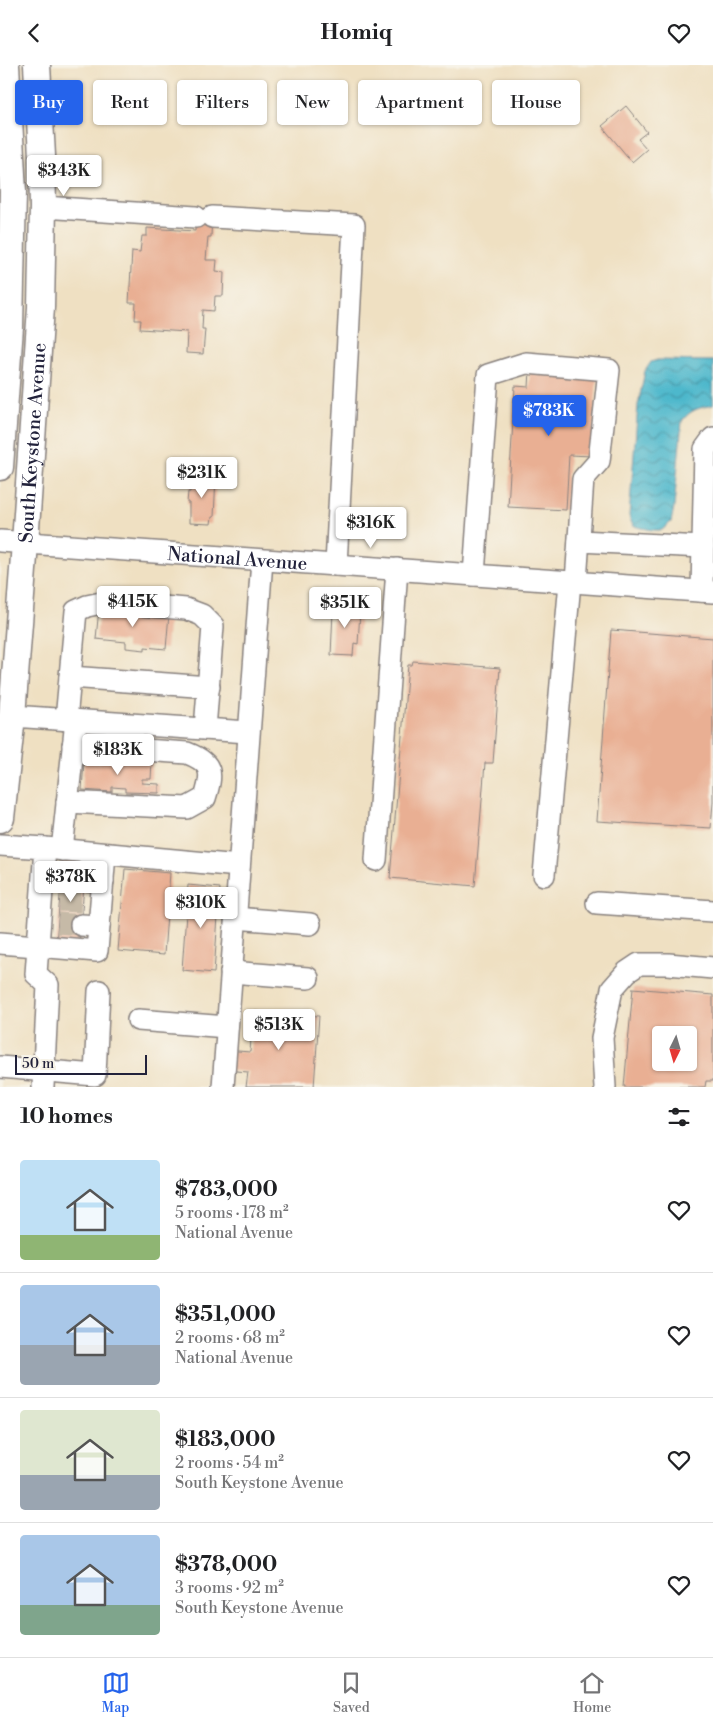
<!DOCTYPE html>
<html lang="en">
<head>
<meta charset="utf-8">
<style>
  :root { --surface:#fff; --page:#f2f2f2; --text:#202124; --muted:#757577; --line:#e0e0e0; --accent:#2563eb }
  body { margin:0; font-family:"Libre Bodoni",serif; background:var(--page); color:var(--text); height:100vh; display:flex; flex-direction:column; font-size:19px; white-space:nowrap }
  * { box-sizing:border-box; margin:0 }
  p { font-size:16px; color:var(--muted) }
  .icon { flex:none; width:28px; height:28px; fill:none; stroke:currentColor; stroke-width:2; stroke-linecap:round; stroke-linejoin:round }
  .map { position:relative; height:1022px; overflow:hidden }
  .details { display:flex; flex-direction:column; background:var(--surface); flex:1 }
  .details>* { flex:none }
  .banner { position:absolute; left:15px; top:15px; width:684px; height:45px; display:flex; gap:10px }
  .needle { width:32px; rotate:185deg }
  .fabs { position:absolute; left:652px; top:961px; display:grid; gap:10px }
  .fabs a { display:grid; place-items:center; width:45px; height:45px; border-radius:5px; background:var(--surface); box-shadow:0 1px 4px #0004; font-size:25px }
  .scale { position:absolute; left:15px; bottom:12px; width:132px; box-sizing:border-box; padding-left:5px; border:2px solid #22223b; border-top:0; font-size:14px; line-height:18px; white-space:nowrap; color:#22223b; -webkit-text-stroke:4px #f7f3e8; paint-order:stroke }
  .price { position:absolute; translate:-50% -42px; padding:0 11px; border-radius:5px; background:#fff; color:#222; font-size:16px; line-height:32px; filter:drop-shadow(0 1px 2px #0008) }
  .price::after { content:''; position:absolute; left:50%; top:30px; width:15px; height:11px; margin-left:-8px; background:inherit; clip-path:polygon(0 0,100% 0,50% 100%) }
  .price.on { background:var(--accent); color:#fff }
  ul { padding:0; list-style:none }
  li { display:flex; align-items:center; gap:15px; height:125px; padding:0 20px }
  li+li { border-top:1px solid var(--line) }
  li span { display:grid; place-items:center; flex:none; width:140px; height:100px; border-radius:5px; color:#555 }
  li>.icon { margin-inline-start:auto }
  span .icon { width:60px; height:60px; fill:#fffc; stroke-width:1 }
  li b { font-size:21px }
  h2 { display:flex; justify-content:space-between; align-items:center; height:60px; padding:0 20px; font-size:21px }
  .pill { padding:0 18px; border-radius:5px; background:var(--surface); box-shadow:0 1px 4px #0004; font-size:18px; line-height:45px }
  .pill.on { background:var(--accent); color:#fff }
  header { display:flex; justify-content:space-between; align-items:center; height:65px; padding:0 20px; background:var(--surface); font-size:22px; font-weight:800 }
  .tab-bar { display:flex; justify-content:space-around; align-items:center; height:70px; border-top:1px solid var(--line); background:var(--surface); font-size:14px; color:var(--muted) }
  .tab-bar a { display:grid; justify-items:center; gap:2px }
  .tab-bar .on { color:var(--accent) }
  .map>svg:first-child { display:block }
  .water { fill:url(#water-waves); stroke:#386d84 }
  .building { fill:#e9af93; fill-rule:evenodd }
  .lines { fill:none; stroke-linecap:round; stroke-linejoin:round }
  .minor-tunnel { stroke:#c6baa7; stroke-width:21; stroke-dasharray:21 11; stroke-linecap:butt }
  .minor-casing { stroke:#88817e; stroke-width:24 }
  .major-casing { stroke:#88817e; stroke-width:29 }
  .minor { stroke:#fff; stroke-width:21 }
  .major { stroke:#fff; stroke-width:26 }
  .labels { text-anchor:middle; stroke-width:5; stroke-linejoin:round; paint-order:stroke }
  .street-label { font-size:19px; fill:#22223b; stroke:#f7f3e8 }
</style>
</head>
<body>
<header><svg class="icon" aria-label="back" viewBox="0 0 24 24"><path d="M15 5l-7 7 7 7"/></svg>Homiq<svg class="icon" aria-label="heart" viewBox="0 0 24 24"><path d="M12 20l-8-8c-3-5 5-10 8-4 3-6 11-1 8 4z"/></svg></header>
<div class="map">
<svg width="713" height="1022" viewBox="0 0 713 1022">
  <defs>
    <pattern id="water-waves" width="16" height="10" patternUnits="userSpaceOnUse" patternTransform="scale(1.25)"><rect width="16" height="10" fill="#4eb8cc"/><path d="M0 5q4-4 8 0t8 0" fill="none" stroke="#4095a7"/></pattern>
  </defs>
  <rect width="100%" height="100%" fill="#f7f3e8"/>
  <filter id="ink" filterUnits="userSpaceOnUse"><feTurbulence type="fractalNoise" baseFrequency=".02" numOctaves="2"/><feDisplacementMap in="SourceGraphic" scale="10" xChannelSelector="R" yChannelSelector="G"/><feConvolveMatrix kernelMatrix="1 2 1 2 8 2 1 2 1" color-interpolation-filters="sRGB"/></filter>
  <filter id="wash" filterUnits="userSpaceOnUse"><feTurbulence type="fractalNoise" baseFrequency=".0096" numOctaves="4" result="noise"/><feDisplacementMap in="SourceGraphic" scale="20" xChannelSelector="R" yChannelSelector="G"/><feGaussianBlur stdDeviation="1.12" result="paint"/><feColorMatrix in="noise" values="0 0 0 0 0 0 0 0 0 0 0 0 0 0 0 0 0 1.4 0 .05"/><feComposite in="paint" operator="in"/></filter>
  <g filter="url(#wash)">
    <rect width="100%" height="100%" fill="#efe0c2"/>
    <path class="water" d="M657 295 713 296V340C699 343 691 344 682 356L674 442 671 457 662 465H652L633 461 629 451 638 340 645 306 651 297Z"/>
    <g id="blocks">
      <g class="building">
        <polygon points="626,41 647,67 638,74 647,84 632,97 602,61"/>
        <polygon points="196,146 212,147 211,172 208,172 206,195 217,195 216,206 224,207 223,231 215,231 214,246 203,245 202,264 205,264 203,289 186,288 187,267 140,264 141,255 135,255 136,238 129,238 132,186 140,187 142,171 147,171 147,163 195,166"/>
        <polygon points="530,305 597,312 592,391 569,390 566,445 508,442 515,321 529,322"/>
        <polygon points="191,410 216,411 214,452 212,452 211,459 189,458 189,438 187,438 188,427 190,427"/>
        <polygon points="335,538 356,539 356,546 360,546 358,579 354,578 353,591 331,590 333,546 335,546"/>
        <polygon points="99,543 169,549 166,584 145,582 145,585 126,583 126,577 96,574"/>
        <polygon points="611,565 713,573 713,737 711,763 597,756"/>
        <polygon points="413,596 500,603 493,698 485,698 475,821 390,813 408,600 412,600"/>
        <polygon points="100,694 152,697 151,714 142,714 142,718 159,719 159,728 125,727 125,723 112,722 112,727 82,725 84,697 100,698"/>
        <polygon points="63,794 86,797 79,881 56,879"/>
        <polygon points="125,804 170,808 164,890 118,886"/>
        <polygon points="188,820 220,823 214,908 182,905"/>
        <path d="M633 923 713 930V1016H706L705 1022H624ZM661 970H689V998H661Z"/>
        <polygon points="253,946 319,951 314,1022 246,1022 248,1007 225,1005 226,985 250,987"/>
      </g>
    </g>
  </g>
  <g filter="url(#ink)">
    <use href="#blocks" fill-opacity="0" stroke="#88817e" stroke-width="1"/>
    <g class="lines">
      <g class="minor-tunnel">
        <polyline points="62,813 84,815"/>
        <polyline points="60,836 83,837"/>
        <polyline points="58,858 81,860"/>
      </g>
      <g class="minor-casing">
        <g id="minor">
          <polyline points="43,142 196,152"/>
          <polyline points="212,152 354,160 336,500"/>
          <path id="s1" d="M0 476 713 527"/>
          <polyline points="579,476 703,482"/>
          <polyline points="474,510 488,310 526,298 609,305 599,396 583,414 576,517"/>
          <polyline points="702,526 705,384 713,373"/>
          <polyline points="70,612 209,622"/>
          <polyline points="12,651 248,667"/>
          <polyline points="66,655 76,546 87,541 106,537 186,544 202,550 213,561 205,664"/>
          <path d="M67 737 187 743 205 733C213 708 213 698 187 688L73 680"/>
          <polyline points="0,780 45,783 36,909 48,920 43,1022"/>
          <polyline points="45,783 239,801"/>
          <polyline points="62,785 75,665"/>
          <polyline points="376,795 397,504"/>
          <polyline points="544,810 570,517"/>
          <polyline points="84,815 103,816"/>
          <polyline points="597,838 713,846"/>
          <polyline points="235,853 310,859"/>
          <polyline points="81,860 99,861"/>
          <polyline points="0,878 97,886 105,789"/>
          <polyline points="231,907 308,913"/>
          <polyline points="138,955 227,962"/>
          <polyline points="0,1002 95,1010 99,926"/>
          <polyline points="223,1022 262,495"/>
          <polyline points="605,1022 602,973 612,924 627,907 639,899 668,899 713,903"/>
        </g>
      </g>
      <g class="major-casing">
        <g id="major">
          <polyline points="0,402 10,262 13,127 6,0"/>
          <path id="s2" d="M0 754 1 753 12 651 25 478 41 242 43 142 42 91 37 0"/>
        </g>
      </g>
      <use href="#minor" class="minor"/>
      <use href="#major" class="major"/>
    </g>
  </g>
  <g class="labels">
    <g class="street-label">
      <text dy="7" stroke="none"><textPath href="#s2" startOffset="378">South Keystone Avenue</textPath></text>
      <text dy="7" stroke="none"><textPath href="#s1" startOffset="238">National Avenue</textPath></text>
    </g>
  </g>
</svg>
<div class="fabs">
<a><svg class="needle" viewBox="-14 -14 28 28"><path d="M0-13l5 13h-10z" fill="#e53935"/><path d="M0 13l5-13h-10z" fill="#757577"/></svg></a>
</div>
<div class="scale">50 m</div>
<b class="price" style="left:64px;top:132px">$343K</b>
<b class="price on" style="left:549px;top:372px">$783K</b>
<b class="price" style="left:202px;top:434px">$231K</b>
<b class="price" style="left:371px;top:484px">$316K</b>
<b class="price" style="left:133px;top:563px">$415K</b>
<b class="price" style="left:345px;top:564px">$351K</b>
<b class="price" style="left:118px;top:711px">$183K</b>
<b class="price" style="left:71px;top:838px">$378K</b>
<b class="price" style="left:201px;top:864px">$310K</b>
<b class="price" style="left:279px;top:986px">$513K</b>
<div class="banner">
<a class="pill on">Buy</a>
<a class="pill">Rent</a>
<a class="pill">Filters</a>
<a class="pill">New</a>
<a class="pill">Apartment</a>
<a class="pill">House</a>
</div>
</div>
<section class="details">
<h2>10 homes<svg class="icon" aria-label="filters" viewBox="0 0 24 24"><path d="M4 7h16M4 17h16"/><circle cx="9" cy="7" r="2"/><circle cx="15" cy="17" r="2"/></svg></h2>
<ul>
<li><span style="background:linear-gradient(#bfe0f5 75%,#8fb573 0)"><svg class="icon" aria-label="home" viewBox="0 0 24 24"><path d="M3 11l9-7 9 7M6 9v11h12V9"/></svg></span><div><b>$783,000</b><p>5 rooms · 178 m²</p><p>National Avenue</p></div><svg class="icon" aria-label="heart" viewBox="0 0 24 24"><path d="M12 20l-8-8c-3-5 5-10 8-4 3-6 11-1 8 4z"/></svg></li>
<li><span style="background:linear-gradient(#a9c7e8 60%,#9aa5b1 0)"><svg class="icon" aria-label="home" viewBox="0 0 24 24"><path d="M3 11l9-7 9 7M6 9v11h12V9"/></svg></span><div><b>$351,000</b><p>2 rooms · 68 m²</p><p>National Avenue</p></div><svg class="icon" aria-label="heart" viewBox="0 0 24 24"><path d="M12 20l-8-8c-3-5 5-10 8-4 3-6 11-1 8 4z"/></svg></li>
<li><span style="background:linear-gradient(#dfe7d0 65%,#9aa5b1 0)"><svg class="icon" aria-label="home" viewBox="0 0 24 24"><path d="M3 11l9-7 9 7M6 9v11h12V9"/></svg></span><div><b>$183,000</b><p>2 rooms · 54 m²</p><p>South Keystone Avenue</p></div><svg class="icon" aria-label="heart" viewBox="0 0 24 24"><path d="M12 20l-8-8c-3-5 5-10 8-4 3-6 11-1 8 4z"/></svg></li>
<li><span style="background:linear-gradient(#a9c7e8 70%,#7fa58c 0)"><svg class="icon" aria-label="home" viewBox="0 0 24 24"><path d="M3 11l9-7 9 7M6 9v11h12V9"/></svg></span><div><b>$378,000</b><p>3 rooms · 92 m²</p><p>South Keystone Avenue</p></div><svg class="icon" aria-label="heart" viewBox="0 0 24 24"><path d="M12 20l-8-8c-3-5 5-10 8-4 3-6 11-1 8 4z"/></svg></li>
</ul>
</section>
<nav class="tab-bar">
<a class="on"><svg class="icon" aria-label="map" viewBox="0 0 24 24"><path d="M3 6l6-2 6 2 6-2v14l-6 2-6-2-6 2zM9 4v14M15 6v14"/></svg>Map</a>
<a><svg class="icon" aria-label="saved" viewBox="0 0 24 24"><path d="M7 4h10v16l-5-4-5 4z"/></svg>Saved</a>
<a><svg class="icon" aria-label="home" viewBox="0 0 24 24"><path d="M3 11l9-7 9 7M6 9v11h12V9"/></svg>Home</a>
</nav>
</body>
</html>
